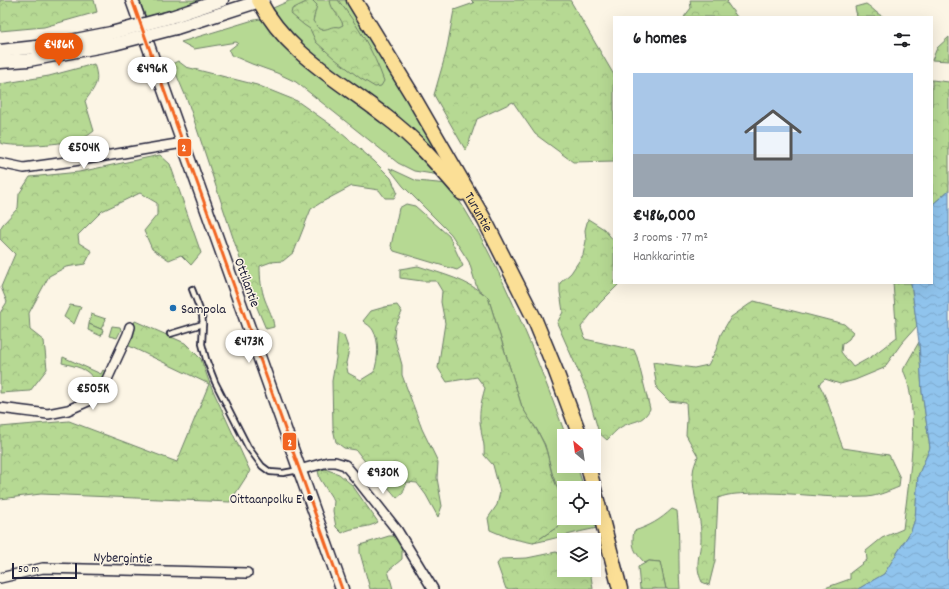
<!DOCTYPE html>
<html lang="en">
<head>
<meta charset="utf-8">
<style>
  :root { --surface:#fff; --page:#f6f6f6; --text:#202124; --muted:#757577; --line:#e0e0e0; --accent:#ea580c }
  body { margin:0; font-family:Dekko,sans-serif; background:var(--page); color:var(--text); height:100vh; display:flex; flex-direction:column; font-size:15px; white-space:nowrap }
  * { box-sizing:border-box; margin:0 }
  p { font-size:13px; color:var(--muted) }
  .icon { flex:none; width:22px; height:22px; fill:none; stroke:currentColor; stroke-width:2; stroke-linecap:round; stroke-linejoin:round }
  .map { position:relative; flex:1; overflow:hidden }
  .details { position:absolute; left:613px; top:16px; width:320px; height:268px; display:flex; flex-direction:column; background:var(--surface); border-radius:0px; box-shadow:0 4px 16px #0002 }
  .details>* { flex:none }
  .needle { width:26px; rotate:331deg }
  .fabs { position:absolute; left:557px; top:429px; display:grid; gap:8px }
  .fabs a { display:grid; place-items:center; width:44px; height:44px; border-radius:0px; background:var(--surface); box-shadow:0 4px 16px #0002; font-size:20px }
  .scale { position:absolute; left:12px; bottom:10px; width:65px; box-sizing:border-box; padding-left:4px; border:2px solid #22223b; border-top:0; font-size:11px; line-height:14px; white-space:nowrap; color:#22223b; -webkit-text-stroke:3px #fcf5e5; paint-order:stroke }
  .price { position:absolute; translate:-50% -34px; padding:0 9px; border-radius:14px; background:#fff; color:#222; font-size:13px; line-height:26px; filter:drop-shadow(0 1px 2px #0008) }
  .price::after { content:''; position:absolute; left:50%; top:24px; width:12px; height:9px; margin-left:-6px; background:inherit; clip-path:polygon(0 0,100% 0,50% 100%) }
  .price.current { background:var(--accent); color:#fff }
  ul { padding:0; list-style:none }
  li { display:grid; align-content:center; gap:8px; height:212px; padding:0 20px }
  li+li { border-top:1px solid var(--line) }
  li span { display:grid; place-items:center; height:124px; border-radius:0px; color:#555 }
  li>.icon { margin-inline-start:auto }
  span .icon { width:72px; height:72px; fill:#fffc; stroke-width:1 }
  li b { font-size:17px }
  h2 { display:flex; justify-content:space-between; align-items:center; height:48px; padding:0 20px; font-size:17px }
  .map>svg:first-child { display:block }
  .grass { fill:#b6d993; stroke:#6c7e67 }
  .forest { fill:url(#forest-crowns); stroke:#6c7e67 }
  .water { fill:url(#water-waves); stroke:#6483a6 }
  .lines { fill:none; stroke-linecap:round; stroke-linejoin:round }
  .service-casing { stroke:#22223b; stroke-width:8 }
  .minor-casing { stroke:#22223b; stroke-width:12 }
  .secondary-casing { stroke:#22223b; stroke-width:15 }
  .trunk-casing { stroke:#22223b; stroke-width:17 }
  .service { stroke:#fcf5e5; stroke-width:4.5 }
  .minor { stroke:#fcf5e5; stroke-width:9 }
  .secondary { stroke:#fcf5e5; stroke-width:12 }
  .trunk { stroke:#fbdf96; stroke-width:14 }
  .secondary-bridge-casing { stroke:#22223b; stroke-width:15; stroke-linecap:butt }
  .secondary-bridge { stroke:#fcf5e5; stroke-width:12 }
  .bus-1-casing { stroke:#fcf5e5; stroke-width:6 }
  .bus-1 { stroke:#f26522; stroke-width:3 }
  .poi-dot { fill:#1f6fb2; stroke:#fcf5e5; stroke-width:1.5 }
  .bus-dot { fill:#22223b; stroke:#fcf5e5; stroke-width:1.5 }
  .labels { text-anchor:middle; stroke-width:3; stroke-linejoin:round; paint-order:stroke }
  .bus-label { font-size:13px; fill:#22223b; stroke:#fcf5e5; text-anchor:end }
  .street-label { font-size:14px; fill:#22223b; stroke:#fcf5e5 }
  .poi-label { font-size:14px; fill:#22223b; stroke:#fcf5e5; text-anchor:start }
  .line-badge { stroke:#fcf5e5; stroke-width:1.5 }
  .badge-label { font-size:11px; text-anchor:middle; font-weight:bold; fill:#fff }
</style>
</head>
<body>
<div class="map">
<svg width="949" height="589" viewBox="0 0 949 589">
  <defs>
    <pattern id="forest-crowns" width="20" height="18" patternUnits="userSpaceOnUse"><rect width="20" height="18" fill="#b6d993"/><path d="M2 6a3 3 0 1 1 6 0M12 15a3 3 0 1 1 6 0" fill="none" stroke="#9cba80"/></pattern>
    <pattern id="water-waves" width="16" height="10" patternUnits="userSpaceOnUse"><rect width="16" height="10" fill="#90c4ed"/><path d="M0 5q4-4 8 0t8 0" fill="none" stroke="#7ca8cc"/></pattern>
  </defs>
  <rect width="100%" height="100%" fill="#fcf5e5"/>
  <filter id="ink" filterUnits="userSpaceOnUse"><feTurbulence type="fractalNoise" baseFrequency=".025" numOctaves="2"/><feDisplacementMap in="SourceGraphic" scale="8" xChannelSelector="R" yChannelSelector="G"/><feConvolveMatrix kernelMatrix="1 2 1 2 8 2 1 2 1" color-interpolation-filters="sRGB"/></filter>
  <g filter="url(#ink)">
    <g class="grass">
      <polygon points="139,0 206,0 146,17"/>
      <path d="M291 0H347L443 161C426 143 410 125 390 110 355 82 312 62 285 26 280 20 276 15 273 8Z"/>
      <polygon points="260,19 268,24 402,134 439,175 414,171 398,163 296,82 277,73 252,64 231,55 229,50 238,43 236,42 194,49 181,42 250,21"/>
      <path d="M389 168 417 181 448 184C471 216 488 250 505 286 528 335 547 385 566 436H564V466H577L584 488H564V508L552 473 545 445 536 428 529 419 522 407 488 297 477 288 469 262 451 234 403 186Z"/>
      <polygon points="406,204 415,206 449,236 463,266 457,270 394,251 391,246 399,208"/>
      <polygon points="70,305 81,307 74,324 64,317"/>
      <polygon points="91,314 106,319 101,329 89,324"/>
      <polygon points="112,326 120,327 121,330 117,338 109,336"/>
      <path d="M63 357 101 374 103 370 110 375 105 384 94 381C90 368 73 366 62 363Z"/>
      <path d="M672 509 677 511C680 537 678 563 680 589H666L660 562 649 561 645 563C634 552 631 546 634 531 650 526 660 520 672 509Z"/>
      <path d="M567 518H594L597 528C575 532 555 539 533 543L568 520Z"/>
    </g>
    <g class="forest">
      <polygon points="0,0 94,0 97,12 44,27 0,31"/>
      <path d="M310 0H312L317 5 313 21 319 29C329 31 330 25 339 27L343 25C340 15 331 11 330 0H338C357 24 374 52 384 81L381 86 375 87 360 78 335 59 316 42 310 29 304 25 291 14 292 9Z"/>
      <polygon points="471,0 570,0 614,75 614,161 573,162 535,134 513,102 477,119 466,151 434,95 446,53 454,10 474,3"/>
      <polygon points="690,0 728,0 727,3 737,17 684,17 691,8"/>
      <path d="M866 4C873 8 877 15 885 17H857L855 7Z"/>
      <polygon points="949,37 949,61 932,60 937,48"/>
      <path d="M178 61 186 67 257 85 297 101 334 127 374 161 391 178 397 192 394 198H385L379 190 352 186 322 202 311 209 294 252 283 261 271 262 260 266C260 278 261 289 265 300 269 310 273 317 274 327L266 329 253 298 188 102 172 64Z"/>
      <path d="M94 64C100 82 96 86 85 101L94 131C90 134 85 138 81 139 66 144 14 148 0 143V84L49 76Z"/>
      <polygon points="932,80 949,82 949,190 932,205"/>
      <polygon points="160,155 170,164 201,253 191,265 181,255 169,260 152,249 144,231 157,215 157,203 140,193 102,211 78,235 79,243 92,251 85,264 66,267 49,276 29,313 30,330 44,341 47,369 30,391 0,393 0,313 7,302 1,287 15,254 0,239 0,229 3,224 18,208 19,194 30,177 79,172"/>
      <path d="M588 219 604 229 614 241V283H618V285L600 303 581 327 585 339 634 350 637 357 650 409C642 424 633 420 621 427 616 430 611 436 607 440L599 433 587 391 557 323 563 312 560 292V283L571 273 583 255 586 241 585 230Z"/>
      <path d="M418 266C445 275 465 279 488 297L522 407C529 419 538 430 544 444 548 453 549 464 552 474 557 488 564 502 564 518H567L568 520 533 543 509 538 490 530 488 518 497 505 500 492 493 465 484 455C485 442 482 440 481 429 478 415 481 402 485 388L477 377 447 382 438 368 445 323 441 302 442 291 436 281H422L400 278V269Z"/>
      <path d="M893 283H911L917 326 901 344 884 368 855 380 840 384 825 379 819 384C831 405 834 426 843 448L889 455 900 478 899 487C889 491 878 496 867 497 830 499 792 492 754 493 742 494 730 493 718 498L715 561 709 585 702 582C693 563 702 553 701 534 701 514 692 494 693 473 693 468 696 461 698 456L686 435 687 419 686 403 669 401 657 389 653 362 694 368 708 365 716 350 721 334 731 317 754 301 844 324 853 332 849 339 842 344 841 352 853 367 871 357 897 337Z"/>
      <path d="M397 305 402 312 395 326 394 336 402 365V375L422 429 438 462 437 478 442 506 438 517 426 495 417 483 407 482 403 493 397 498 387 486 378 478 356 450 344 448 336 442 333 428 332 381 336 358 338 333 344 336 349 350 346 363 348 373 361 380 374 372C378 359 380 342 373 330 371 326 366 324 363 321L371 311 385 307Z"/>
      <polygon points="135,321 185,343 201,359 210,384 250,471 230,502 41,494 0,499 0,427 69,421 177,462 209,384 127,345"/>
      <polygon points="89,324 103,330 101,336 88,330"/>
      <path d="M919 342 922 392 930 448 918 476 915 519 911 531 884 574 858 589H822L850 579V573L867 560 866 551 882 538 903 529C908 486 916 443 911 399 909 388 908 380 903 370Z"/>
      <path d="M325 469 339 474 352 485 378 522C368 529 353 526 342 533L336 527 333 511 334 501 320 479 318 471Z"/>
      <polygon points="389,536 397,536 402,548 402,559 388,571 393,589 370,589 360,553 360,545"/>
      <polygon points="556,552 564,555 564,570 590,570 593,589 506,589 497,564 501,559 527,558"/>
      <polygon points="649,561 660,562 666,589 640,589 638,567"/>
    </g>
    <polygon class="water" points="949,190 949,589 858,589 884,574 911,531 915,519 918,476 930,448 922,392 919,342 911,283 932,283 932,205"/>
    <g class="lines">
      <g class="service-casing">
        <g id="service">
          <polyline points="192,289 202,315 203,324 202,344 206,359 215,382 248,447 262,466 270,472 283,473 299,470"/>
          <polyline points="170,334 203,324"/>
        </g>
      </g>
      <g class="minor-casing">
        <g id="minor">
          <polyline points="0,163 24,168 87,159 183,143"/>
          <polyline points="0,408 48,414 68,410 93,399 102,390 128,334 130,327"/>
          <polyline points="299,470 328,462 335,462 345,465 356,478 397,530 433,589"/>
          <polyline points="0,578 43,568 247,573"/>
        </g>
      </g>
      <g class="secondary-casing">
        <g id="secondary">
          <polyline points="132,0 342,589"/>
          <polyline points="171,17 222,0"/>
          <polyline points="176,28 263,0"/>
          <polyline points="0,51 45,46 111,33"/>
          <polyline points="0,62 29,60 114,44"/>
        </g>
      </g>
      <g class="trunk-casing">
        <g id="trunk">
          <path d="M259 0C287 54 339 80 385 116 415 138 438 165 462 193"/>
          <path id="s1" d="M354 0 411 93 485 221 534 318 555 369 580 436"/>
          <polyline points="588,466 620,589"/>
        </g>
      </g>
      <use href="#service" class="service"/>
      <use href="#minor" class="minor"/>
      <use href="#secondary" class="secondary"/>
      <use href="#trunk" class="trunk"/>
      <g class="secondary-bridge-casing">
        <g id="secondary-bridge">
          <polyline points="111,33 171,17"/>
          <polyline points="114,44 176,28"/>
        </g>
      </g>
      <use href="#secondary-bridge" class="secondary-bridge"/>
      <g class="bus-1-casing">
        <polyline id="bus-1" points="132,0 342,589"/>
      </g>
      <use href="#bus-1" class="bus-1"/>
    </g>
  </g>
  <circle class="poi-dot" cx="173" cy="308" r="4"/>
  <circle class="bus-dot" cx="310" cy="498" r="3.5"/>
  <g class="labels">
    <g class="bus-label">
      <text x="302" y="503">Oittaanpolku E</text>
    </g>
    <g class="street-label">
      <text dy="5" stroke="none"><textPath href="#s1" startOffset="246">Turuntie</textPath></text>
      <text transform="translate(248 282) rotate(70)" y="5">Ottilantie</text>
      <text transform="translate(123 557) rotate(2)" y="5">Nybergintie</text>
    </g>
    <g class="poi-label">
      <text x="181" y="313">Sampola</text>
    </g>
  </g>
  <g class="line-badge">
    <rect x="177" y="138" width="15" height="19" rx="4" fill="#f26522"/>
    <rect x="282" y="432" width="15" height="19" rx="4" fill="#f26522"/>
  </g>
  <g class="badge-label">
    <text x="184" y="151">2</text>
    <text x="290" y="446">2</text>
  </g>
</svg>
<div class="fabs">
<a><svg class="needle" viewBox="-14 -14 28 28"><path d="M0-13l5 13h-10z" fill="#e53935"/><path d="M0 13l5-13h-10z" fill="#757577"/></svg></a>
<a><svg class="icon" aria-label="locate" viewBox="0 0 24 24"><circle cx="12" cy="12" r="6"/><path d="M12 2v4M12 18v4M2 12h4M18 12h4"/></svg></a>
<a><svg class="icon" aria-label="layers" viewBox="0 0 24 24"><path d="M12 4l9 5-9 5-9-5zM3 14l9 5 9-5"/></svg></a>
</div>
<div class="scale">50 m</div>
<b class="price current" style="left:59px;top:67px">€486K</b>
<b class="price" style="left:152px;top:91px">€496K</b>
<b class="price" style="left:84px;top:170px">€504K</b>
<b class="price" style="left:249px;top:364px">€473K</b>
<b class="price" style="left:93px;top:411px">€505K</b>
<b class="price" style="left:383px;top:495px">€930K</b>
<section class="details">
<h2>6 homes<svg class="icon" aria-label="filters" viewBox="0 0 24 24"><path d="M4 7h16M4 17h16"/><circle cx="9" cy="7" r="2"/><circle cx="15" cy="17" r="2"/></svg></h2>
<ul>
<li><span style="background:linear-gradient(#a9c7e8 65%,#9aa5b1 0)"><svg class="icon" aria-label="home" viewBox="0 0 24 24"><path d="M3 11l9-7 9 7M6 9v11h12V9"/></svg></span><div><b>€486,000</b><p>3 rooms · 77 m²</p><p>Hankkarintie</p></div></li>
</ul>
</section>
</div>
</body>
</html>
